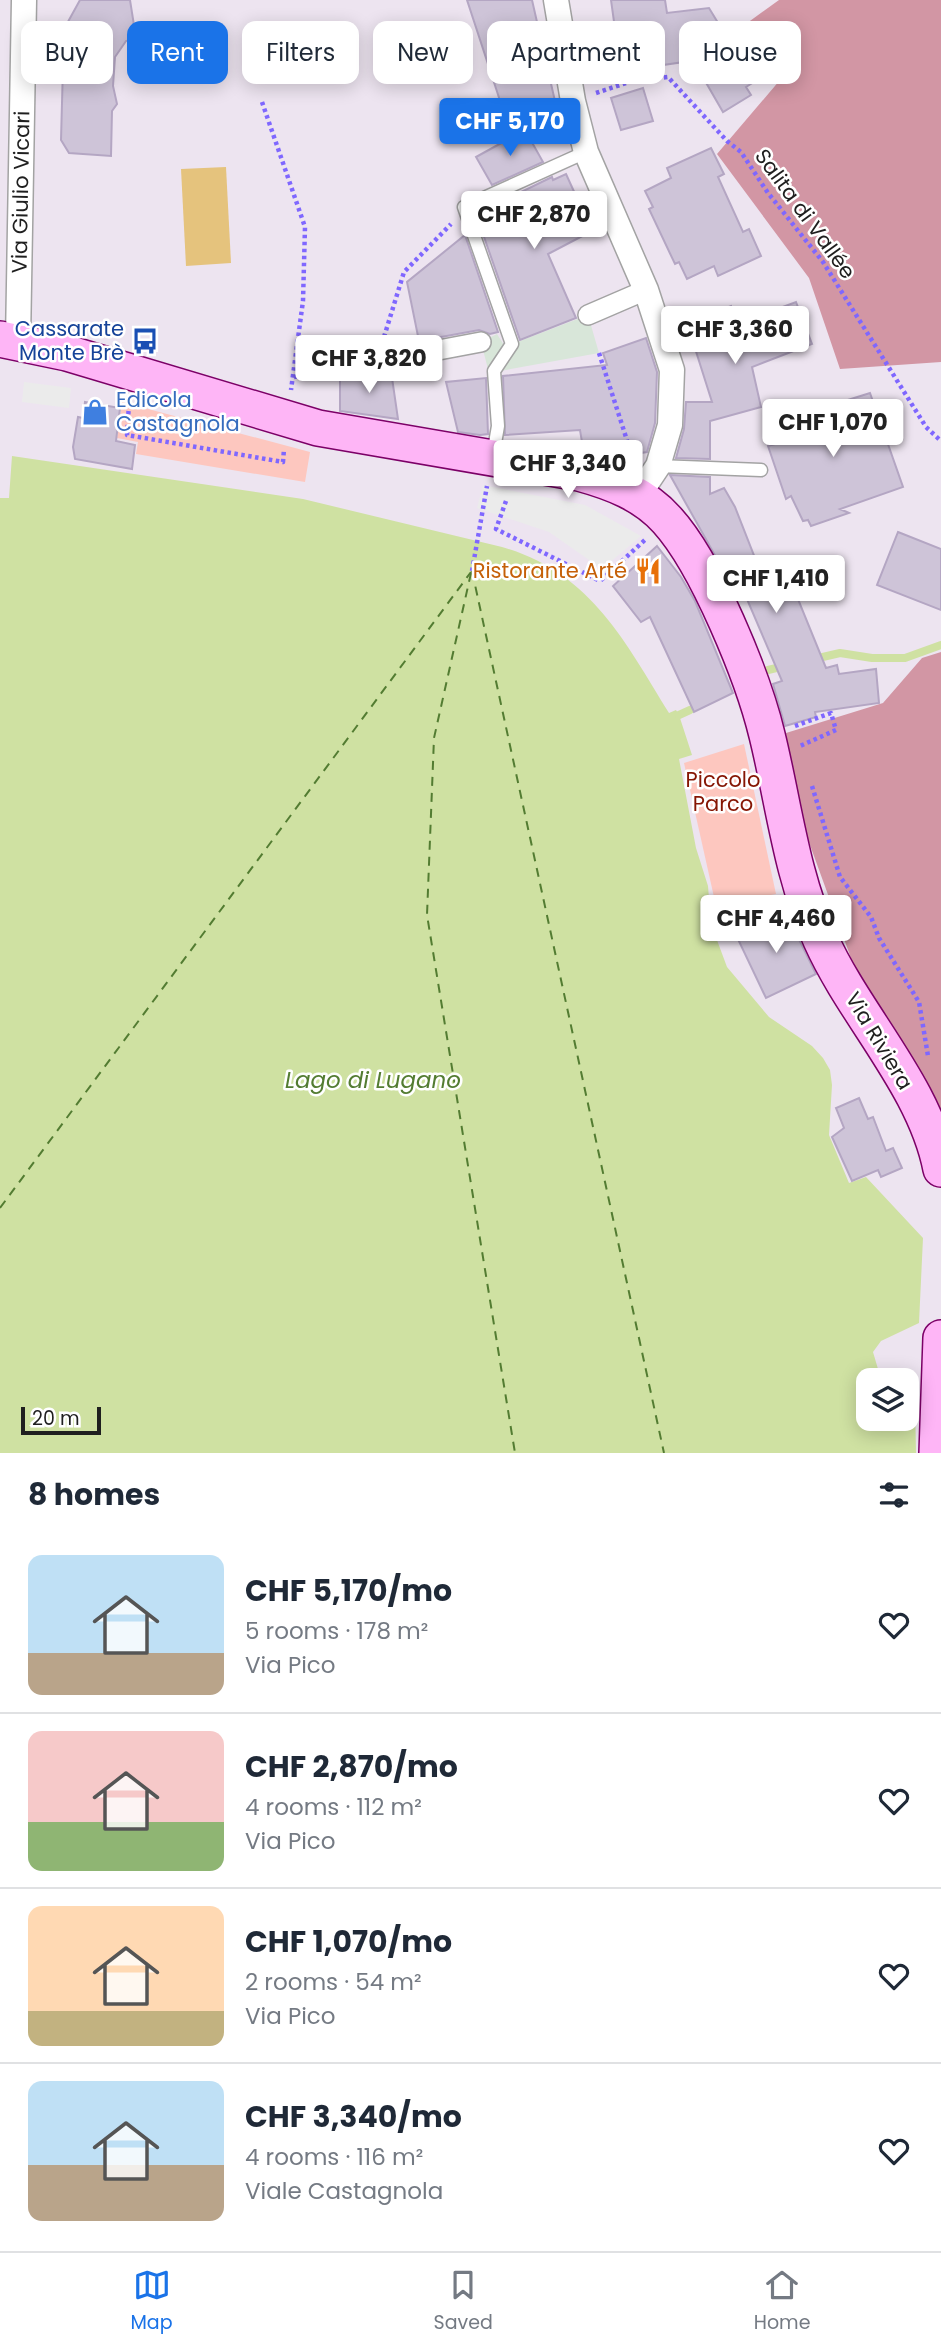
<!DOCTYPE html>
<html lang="en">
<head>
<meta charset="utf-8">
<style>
  :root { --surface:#fff; --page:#f6f6f7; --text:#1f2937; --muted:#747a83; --line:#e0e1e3; --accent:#1a73e8 }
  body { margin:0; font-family:Poppins,sans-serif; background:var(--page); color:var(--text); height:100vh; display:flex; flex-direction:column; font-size:26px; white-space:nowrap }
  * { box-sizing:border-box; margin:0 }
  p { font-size:23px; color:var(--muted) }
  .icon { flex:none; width:38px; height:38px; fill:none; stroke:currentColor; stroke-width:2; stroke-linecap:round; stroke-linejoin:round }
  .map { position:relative; height:1453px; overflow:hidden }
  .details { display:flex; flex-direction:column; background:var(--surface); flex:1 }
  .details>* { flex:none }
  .guide { position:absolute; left:21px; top:21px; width:900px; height:63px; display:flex; gap:14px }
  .tools { position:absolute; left:856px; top:1368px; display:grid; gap:14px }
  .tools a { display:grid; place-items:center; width:63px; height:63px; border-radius:14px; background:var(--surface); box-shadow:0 4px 18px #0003; font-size:35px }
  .scale { position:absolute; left:21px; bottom:18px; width:80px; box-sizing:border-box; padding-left:7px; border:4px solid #1f1f1f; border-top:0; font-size:19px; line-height:24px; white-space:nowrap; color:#1f1f1f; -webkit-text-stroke:5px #fff; paint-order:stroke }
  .price { position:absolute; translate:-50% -60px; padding:0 16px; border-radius:7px; background:#fff; color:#222; font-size:23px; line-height:46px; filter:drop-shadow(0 2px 4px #0008) }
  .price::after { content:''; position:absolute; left:50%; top:42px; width:21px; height:16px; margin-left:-10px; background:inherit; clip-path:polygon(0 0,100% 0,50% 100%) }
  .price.active { background:var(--accent); color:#fff }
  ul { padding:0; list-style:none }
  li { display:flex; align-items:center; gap:21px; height:175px; padding:0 28px }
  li+li { border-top:2px solid var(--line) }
  li span { display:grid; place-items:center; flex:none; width:196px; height:140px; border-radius:14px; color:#555 }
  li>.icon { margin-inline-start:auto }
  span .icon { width:84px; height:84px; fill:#fffc; stroke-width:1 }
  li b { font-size:30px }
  h2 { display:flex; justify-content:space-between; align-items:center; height:84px; padding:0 28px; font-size:30px }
  .pill { padding:0 24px; border-radius:14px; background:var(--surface); box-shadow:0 4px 18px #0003; font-size:24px; line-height:63px }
  .pill.active { background:var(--accent); color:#fff }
  .menu { display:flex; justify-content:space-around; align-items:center; height:98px; border-top:2px solid var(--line); background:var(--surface); font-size:19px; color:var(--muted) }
  .menu a { display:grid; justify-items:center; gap:4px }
  .menu .active { color:var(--accent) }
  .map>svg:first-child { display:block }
  .forest { fill:#d296a4 }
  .park { fill:#fdc7bf }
  .pitch { fill:#e5c37d }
  .parking { fill:#ebebeb }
  .plaza { fill:#d8e6d9 }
  .water { fill:#cfe1a2 }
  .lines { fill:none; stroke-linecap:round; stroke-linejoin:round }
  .stream { stroke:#cfe1a2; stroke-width:8 }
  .ferry { stroke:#537c32; stroke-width:2; stroke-dasharray:9 7; stroke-linecap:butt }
  .building { fill:#cec4d8; stroke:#b4a6c3; stroke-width:2 }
  .service-casing { stroke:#a3a3a3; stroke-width:15 }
  .pedestrian-casing { stroke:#a3a3a3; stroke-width:22 }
  .minor-casing { stroke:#a3a3a3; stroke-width:27 }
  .secondary-casing { stroke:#7c0067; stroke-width:38 }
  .path { stroke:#7f67ff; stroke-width:4.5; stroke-dasharray:3.5 3.5; stroke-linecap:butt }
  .service { stroke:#fff; stroke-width:12 }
  .pedestrian { stroke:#fff; stroke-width:19 }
  .minor { stroke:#fff; stroke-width:24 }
  .secondary { stroke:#feb5f6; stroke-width:35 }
  .labels { text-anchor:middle; stroke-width:5; stroke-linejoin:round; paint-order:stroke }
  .street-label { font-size:21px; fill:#1f1f1f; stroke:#fff }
  .transit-label { font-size:21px; fill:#164399; stroke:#fff; text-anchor:end }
  .shop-label { font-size:21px; fill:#366cbe; stroke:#fff; text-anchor:start }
  .food-label { font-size:21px; fill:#c56008; stroke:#fff; text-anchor:end }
  .park-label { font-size:21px; fill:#861604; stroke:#fff }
  .water-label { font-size:23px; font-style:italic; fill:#537c32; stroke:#fff }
</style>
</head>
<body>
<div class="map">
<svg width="941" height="1453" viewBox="0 0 941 1453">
  <rect width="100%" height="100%" fill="#ede4f0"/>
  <g class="forest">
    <polygon points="779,0 941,0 941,362 840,369 809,278 717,154 780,80 743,26"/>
    <polygon points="941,652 941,1114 852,961 793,798 786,733 883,703 922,658"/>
  </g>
  <g class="park">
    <polygon points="122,402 310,452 305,482 136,454 138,442 117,438"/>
    <polygon points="744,744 776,894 716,906 684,763"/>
  </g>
  <polygon class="pitch" points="226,167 231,263 186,266 181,169"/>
  <g class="parking">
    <polygon points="24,382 71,388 69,408 22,402"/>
    <polygon points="483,485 585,505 641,536 602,569 549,532 477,508"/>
  </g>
  <polygon class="plaza" points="588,315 599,353 489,373 481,342 497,334 504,345 512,344"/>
  <path class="water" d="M12 456 303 499 502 547C590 572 624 640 669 713L676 710 679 715 692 755 679 759 696 848 708 886 711 924 727 967 769 1017 812 1046 823 1058 830 1070 832 1085 829 1135 849 1183 866 1177 923 1238 919 1323 881 1341 873 1352 878 1369 892 1381H868V1419H906L907 1394 915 1402 916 1453H0V498H9Z"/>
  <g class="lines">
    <g class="stream">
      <polyline points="814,659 840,653 872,658 905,658 941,645"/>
      <polyline points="768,670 785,666"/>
      <polyline points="679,715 690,710"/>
    </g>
    <g class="ferry">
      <polyline points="472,571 664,1453"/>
      <polyline points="471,573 434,738 427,915 515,1453"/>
      <polyline points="0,1208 471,572"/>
    </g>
  </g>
  <g class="building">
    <polygon points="80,0 130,0 136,38 126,41 115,57 113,86 117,104 112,111 111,156 69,153 61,140 64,29"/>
    <polygon points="467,0 532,0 557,110 508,125"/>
    <polygon points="611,0 665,0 667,13 709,8 754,82 746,87 751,95 723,112 697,67 698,60 635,69 630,34 616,36"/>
    <polygon points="643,88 653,121 621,130 611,98"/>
    <polygon points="525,130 543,162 492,185 476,157"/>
    <polygon points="711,148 724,174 718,177 743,232 749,229 761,256 718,276 714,266 687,279 679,262 675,264 649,209 653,207 645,191 671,178 667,168"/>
    <polygon points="566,174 592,231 548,254 576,318 520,340 476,214 552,177 553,180"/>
    <polygon points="465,235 498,332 490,334 479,330 419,341 407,282"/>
    <polygon points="796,302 812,344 752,367 761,407 710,421 710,459 676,458 684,429 686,402 712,402 687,323 731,306 737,324"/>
    <polygon points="646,338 657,372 655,423 647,452 601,459 584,454 580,430 505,435 503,376 607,365 603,353"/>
    <polygon points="391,371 398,419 340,411 340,378"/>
    <polygon points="486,378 488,434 480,435 458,432 446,382"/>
    <polygon points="870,393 903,487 840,509 849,513 811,526 808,520 803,521 791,496 786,499 768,446 775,444 768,425"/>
    <polygon points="85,402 120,408 116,441 135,445 132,469 75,459 73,447 78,417 83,418"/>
    <polygon points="670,475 710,477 710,494 724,488 735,507 766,586 789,577 826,668 837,665 839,674 876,669 879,703 815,712 816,717 785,726 773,684 782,681 735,571 726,575"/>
    <polygon points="898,532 941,549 941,610 877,585"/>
    <polygon points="657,546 681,577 695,601 733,693 694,712 650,617 641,622 613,586"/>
    <polygon points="785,911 816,974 766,998 736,935"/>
    <polygon points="859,1098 868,1119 873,1117 886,1151 893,1148 902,1168 881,1177 878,1170 852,1181 832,1137 844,1128 836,1108"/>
  </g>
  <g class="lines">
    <g class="service-casing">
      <g id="service">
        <polyline points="493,455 498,426 494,371 512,344 464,207 586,152"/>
        <polyline points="658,466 761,470"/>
      </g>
    </g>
    <g class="pedestrian-casing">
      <g id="pedestrian">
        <polyline points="588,315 646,290"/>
        <polyline points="375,362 481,342"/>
      </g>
    </g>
    <g class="minor-casing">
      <g id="minor">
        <polyline points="556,0 573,101 586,152 646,290 672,370 670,425 658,466 638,496"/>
        <polyline points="18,341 24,0"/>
      </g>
    </g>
    <g class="secondary-casing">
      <g id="secondary">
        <path d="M0 339 67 353 318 428 579 473C612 482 644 494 667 520 707 564 753 677 767 735 784 804 791 874 821 940 855 1016 925 1086 941 1169"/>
        <polyline points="937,1453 941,1338"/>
      </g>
    </g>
    <g class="path">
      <polyline points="596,93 632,81 668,77 727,141 741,152 768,193 823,262 926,427 941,441"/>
      <polyline points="262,102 305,227 303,301 291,390"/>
      <polyline points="384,337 404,272 451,224"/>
      <polyline points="599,353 633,459"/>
      <polyline points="294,377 355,366"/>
      <polyline points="129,404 127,435 283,462 284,449"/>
      <polyline points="506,501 496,529 600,581 646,539"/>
      <polyline points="472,571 487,486"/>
      <polyline points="795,726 831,713 836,730 800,746"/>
      <polyline points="812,786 840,877 871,917 879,938 919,1002 928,1056"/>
    </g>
    <use href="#service" class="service"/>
    <use href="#pedestrian" class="pedestrian"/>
    <use href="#minor" class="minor"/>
    <use href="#secondary" class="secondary"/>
  </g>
  <defs>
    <g id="bus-bare" transform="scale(2.1)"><path d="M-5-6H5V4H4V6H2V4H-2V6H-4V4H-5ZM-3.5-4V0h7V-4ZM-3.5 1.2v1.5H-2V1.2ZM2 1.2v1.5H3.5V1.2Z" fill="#1a4fb4" stroke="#fff" stroke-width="2.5" paint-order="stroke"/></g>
    <g id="shop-bare" transform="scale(2.1)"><path d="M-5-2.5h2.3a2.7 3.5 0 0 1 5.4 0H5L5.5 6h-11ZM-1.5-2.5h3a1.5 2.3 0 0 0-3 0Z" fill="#3f7fe0" stroke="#fff" stroke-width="2.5" paint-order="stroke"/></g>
    <g id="restaurant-bare" transform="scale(2.1)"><path d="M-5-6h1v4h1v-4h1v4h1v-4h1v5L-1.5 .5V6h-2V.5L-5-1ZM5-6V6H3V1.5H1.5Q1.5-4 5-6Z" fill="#e8710a" stroke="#fff" stroke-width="2.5" paint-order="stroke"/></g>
  </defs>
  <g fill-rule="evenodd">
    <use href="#bus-bare" x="145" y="341"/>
    <use href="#shop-bare" x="95" y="412"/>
    <use href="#restaurant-bare" x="648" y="571"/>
  </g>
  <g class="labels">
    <g class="street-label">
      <text transform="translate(21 192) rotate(-89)" y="7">Via Giulio Vicari</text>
      <text transform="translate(805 214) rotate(54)" y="7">Salita di Vallée</text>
      <text transform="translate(879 1041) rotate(59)" y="7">Via Riviera</text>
    </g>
    <g class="transit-label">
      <text x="124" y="336">Cassarate<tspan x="124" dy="24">Monte Brè</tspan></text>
    </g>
    <g class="shop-label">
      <text x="116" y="407">Edicola<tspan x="116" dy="24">Castagnola</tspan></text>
    </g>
    <g class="food-label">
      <text x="627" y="578">Ristorante Arté</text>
    </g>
    <g class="park-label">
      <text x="723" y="787">Piccolo<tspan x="723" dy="24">Parco</tspan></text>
    </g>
    <g class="water-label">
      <text x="373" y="1088">Lago di Lugano</text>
    </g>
  </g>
</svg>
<div class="tools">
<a><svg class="icon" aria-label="layers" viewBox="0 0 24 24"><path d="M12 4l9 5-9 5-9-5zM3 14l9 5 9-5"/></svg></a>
</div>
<div class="scale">20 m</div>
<b class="price active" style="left:510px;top:158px">CHF 5,170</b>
<b class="price" style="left:534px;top:251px">CHF 2,870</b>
<b class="price" style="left:735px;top:366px">CHF 3,360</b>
<b class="price" style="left:369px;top:395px">CHF 3,820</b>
<b class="price" style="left:833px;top:459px">CHF 1,070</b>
<b class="price" style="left:568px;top:500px">CHF 3,340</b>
<b class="price" style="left:776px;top:615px">CHF 1,410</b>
<b class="price" style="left:776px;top:955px">CHF 4,460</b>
<div class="guide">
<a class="pill">Buy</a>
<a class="pill active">Rent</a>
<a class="pill">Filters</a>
<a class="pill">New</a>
<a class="pill">Apartment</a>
<a class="pill">House</a>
</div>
</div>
<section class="details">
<h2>8 homes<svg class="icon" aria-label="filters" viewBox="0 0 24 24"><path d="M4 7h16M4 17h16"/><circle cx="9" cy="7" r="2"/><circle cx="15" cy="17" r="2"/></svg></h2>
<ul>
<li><span style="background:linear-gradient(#bfe0f5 70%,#b9a48a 0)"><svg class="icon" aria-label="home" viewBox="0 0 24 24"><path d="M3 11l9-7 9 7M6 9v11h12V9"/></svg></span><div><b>CHF 5,170/mo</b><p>5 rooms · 178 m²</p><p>Via Pico</p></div><svg class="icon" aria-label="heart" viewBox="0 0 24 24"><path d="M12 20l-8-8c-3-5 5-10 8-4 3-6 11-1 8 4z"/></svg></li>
<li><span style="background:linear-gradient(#f6c9c9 65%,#8fb573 0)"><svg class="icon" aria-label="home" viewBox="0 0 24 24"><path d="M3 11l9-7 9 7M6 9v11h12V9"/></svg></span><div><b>CHF 2,870/mo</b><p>4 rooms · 112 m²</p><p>Via Pico</p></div><svg class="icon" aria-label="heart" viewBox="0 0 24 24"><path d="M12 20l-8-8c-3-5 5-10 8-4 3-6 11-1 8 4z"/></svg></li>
<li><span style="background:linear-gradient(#ffd9b3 75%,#c2b280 0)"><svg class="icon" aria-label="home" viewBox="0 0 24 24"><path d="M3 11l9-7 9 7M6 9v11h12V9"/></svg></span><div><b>CHF 1,070/mo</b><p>2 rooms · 54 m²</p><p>Via Pico</p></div><svg class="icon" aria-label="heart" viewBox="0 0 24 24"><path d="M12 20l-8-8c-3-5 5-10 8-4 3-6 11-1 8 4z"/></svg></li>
<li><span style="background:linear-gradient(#bfe0f5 60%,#b9a48a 0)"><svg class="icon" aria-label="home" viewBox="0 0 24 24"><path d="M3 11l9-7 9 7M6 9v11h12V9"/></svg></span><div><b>CHF 3,340/mo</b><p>4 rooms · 116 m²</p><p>Viale Castagnola</p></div><svg class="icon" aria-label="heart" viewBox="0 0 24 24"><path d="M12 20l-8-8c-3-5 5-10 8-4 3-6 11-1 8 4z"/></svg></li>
</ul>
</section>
<nav class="menu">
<a class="active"><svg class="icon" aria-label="map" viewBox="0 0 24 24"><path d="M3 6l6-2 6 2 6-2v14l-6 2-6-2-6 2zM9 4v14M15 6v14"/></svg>Map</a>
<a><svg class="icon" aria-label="saved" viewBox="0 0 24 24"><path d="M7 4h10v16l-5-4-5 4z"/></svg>Saved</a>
<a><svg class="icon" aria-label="home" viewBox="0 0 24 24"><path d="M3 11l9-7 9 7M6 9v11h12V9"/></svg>Home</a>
</nav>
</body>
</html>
